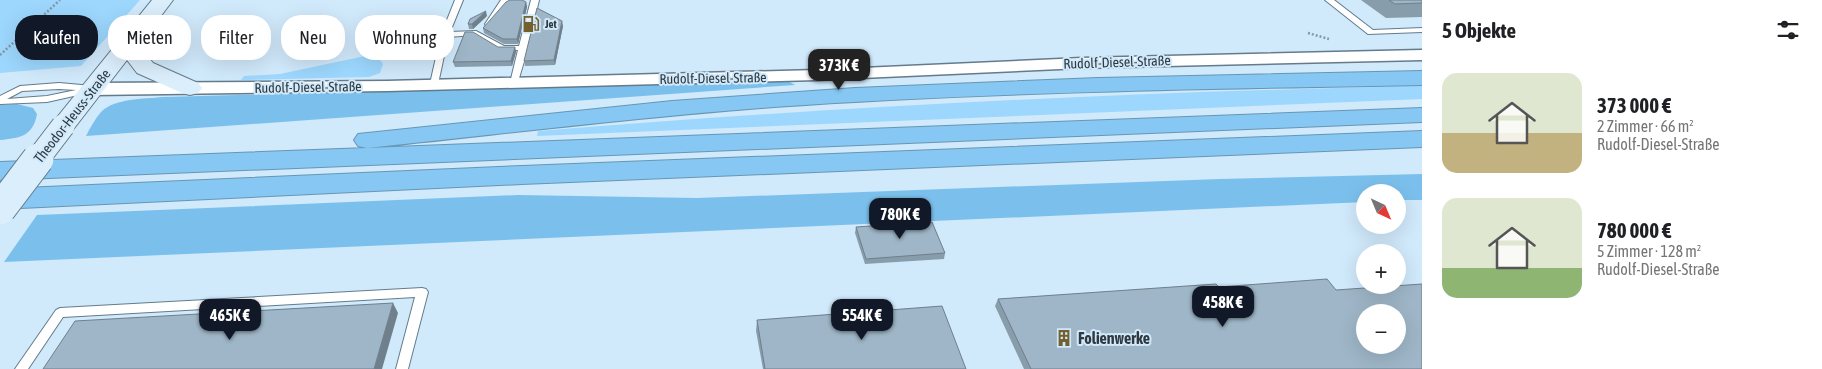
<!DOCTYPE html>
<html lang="de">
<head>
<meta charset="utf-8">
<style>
  :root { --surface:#fff; --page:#f2f2f2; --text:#202124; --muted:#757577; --accent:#111827 }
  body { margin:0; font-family:"Asap Condensed",sans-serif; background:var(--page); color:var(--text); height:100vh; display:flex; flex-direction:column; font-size:19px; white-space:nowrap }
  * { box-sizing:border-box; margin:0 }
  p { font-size:16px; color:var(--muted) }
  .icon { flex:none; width:28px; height:28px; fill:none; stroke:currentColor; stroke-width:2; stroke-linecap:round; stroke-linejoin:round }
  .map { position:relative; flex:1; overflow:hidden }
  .sheet { display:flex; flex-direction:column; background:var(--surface); width:400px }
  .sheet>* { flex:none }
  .guide { position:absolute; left:15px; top:15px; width:475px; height:45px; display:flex; gap:10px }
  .needle { width:32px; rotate:136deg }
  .controls { position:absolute; left:1356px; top:184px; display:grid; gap:10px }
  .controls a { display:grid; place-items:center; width:50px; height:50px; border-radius:50%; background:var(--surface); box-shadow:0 5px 20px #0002; font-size:25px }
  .price { position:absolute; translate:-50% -42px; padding:0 11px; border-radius:10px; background:var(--accent); color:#fff; font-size:16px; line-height:32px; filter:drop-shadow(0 1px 2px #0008) }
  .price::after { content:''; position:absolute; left:50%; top:30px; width:15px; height:11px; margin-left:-8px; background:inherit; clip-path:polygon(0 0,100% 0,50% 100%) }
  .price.current { background:#222; color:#fff }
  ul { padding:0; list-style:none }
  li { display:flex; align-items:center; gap:15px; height:125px; padding:0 20px }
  li span { display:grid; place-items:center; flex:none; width:140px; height:100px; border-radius:15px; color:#555 }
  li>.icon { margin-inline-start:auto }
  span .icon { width:60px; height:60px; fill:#fffc; stroke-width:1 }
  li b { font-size:21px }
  h2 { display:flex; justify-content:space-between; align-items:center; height:60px; padding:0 20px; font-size:21px }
  .chip { padding:0 18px; border-radius:20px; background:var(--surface); box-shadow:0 5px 20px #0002; font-size:18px; line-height:45px }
  .chip.current { background:var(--accent); color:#fff }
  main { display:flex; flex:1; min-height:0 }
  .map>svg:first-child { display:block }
  .green { fill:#9dd7fd }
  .forest { fill:#7bc0ec }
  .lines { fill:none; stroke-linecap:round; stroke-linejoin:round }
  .lane-casing { stroke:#647b8b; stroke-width:2 }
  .street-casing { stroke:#647b8b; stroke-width:3 }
  .secondary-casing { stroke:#647b8b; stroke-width:2 }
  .highway-casing { stroke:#6896b4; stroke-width:2 }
  .path { stroke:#8698a4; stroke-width:2.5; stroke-dasharray:2 2; stroke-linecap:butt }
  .lane { fill:#fff; fill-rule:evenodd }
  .street { fill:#fff; fill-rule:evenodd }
  .secondary { fill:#dbeefb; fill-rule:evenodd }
  .highway { fill:#86c8f3; fill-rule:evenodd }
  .secondary-bridge-far1-casing { stroke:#647b8b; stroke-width:25; stroke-linecap:butt }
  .secondary-bridge-casing { stroke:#647b8b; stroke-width:33; stroke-linecap:butt }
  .secondary-bridge-far1 { stroke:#dbeefb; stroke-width:23 }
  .secondary-bridge { stroke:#dbeefb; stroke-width:31 }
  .wall { fill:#889dab }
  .shaded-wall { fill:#6f7f8b }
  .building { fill:#9eb6c7; stroke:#6f7f8b; fill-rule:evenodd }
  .labels { text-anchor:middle; stroke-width:4; stroke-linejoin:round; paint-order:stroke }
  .far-poi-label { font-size:11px; font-weight:bold; fill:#2f393f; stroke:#d0e9fb; text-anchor:start }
  .street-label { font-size:14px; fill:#2f393f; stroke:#d0e9fb }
  .near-poi-label { font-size:16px; font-weight:bold; fill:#2f393f; stroke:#d0e9fb; text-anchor:start }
</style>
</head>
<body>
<main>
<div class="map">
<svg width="1422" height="369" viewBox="0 0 1422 369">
  <rect width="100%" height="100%" fill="#d0e9fb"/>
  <g class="green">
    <polygon points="0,0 140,0 81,66 0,73"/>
    <polygon points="365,56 378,57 383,64 380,73 369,77 241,80 244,76 280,74"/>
    <path d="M1422 86V99L537 136 538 131C832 107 1127 92 1422 86Z"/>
  </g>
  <g class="forest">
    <path d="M788 81 795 85 86 136C90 128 95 119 101 112 115 98 144 99 163 97Z"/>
    <path d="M17 104 33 108 37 114C33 137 19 138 0 140V105Z"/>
    <polygon points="1422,174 1422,200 1398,200 1398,192 1365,192 1365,202 4,262 37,215 518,195 697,198 1220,179"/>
  </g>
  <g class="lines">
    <g class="lane-casing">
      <g id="lane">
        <polygon points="455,0 463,0 450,32 476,31 504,46 519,46 531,0 539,0 528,48 517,85 514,86 510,83 518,50 499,50 475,35 448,37 438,84 437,86 431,86 430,84 441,35"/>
        <polygon points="501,0 510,0 504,5 492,26 486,26 485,24"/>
        <polygon points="1325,0 1334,0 1373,30 1422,28 1422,32 1368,34"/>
        <path d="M59 83 93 86 97 89 96 91 47 102 0 104V96L20 86ZM59 89 76 90 47 96 7 99 22 91Z"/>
        <polygon points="422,288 426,289 428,292 408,369 396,369 415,297 63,317 28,369 15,369 56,310 60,308"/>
      </g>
    </g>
    <g class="street-casing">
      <polygon id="street" points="1422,50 1422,60 1082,68 817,80 387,91 93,95 87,93 84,89 87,85 93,83 387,81 817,70 1082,58"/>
    </g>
    <g class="secondary-casing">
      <polygon id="secondary" points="152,0 173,0 139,45 153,63 198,83 202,88 198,93 190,95 182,93 137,73 127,60 72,131 63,134 54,131 50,126 54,121"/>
    </g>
    <g class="highway-casing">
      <g id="highway">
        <path d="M1422 71V85C1206 89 990 92 774 107 638 117 503 134 367 148L1422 108V122L0 180V162L367 148 358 146 354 140 358 134 672 101 855 88 1098 78Z"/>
        <polygon points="1422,131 1422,147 522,184 0,209 0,189 522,166"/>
      </g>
    </g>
    <g class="path">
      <polyline points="1308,33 1329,39"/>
      <polyline points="0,55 60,0"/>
    </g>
    <use href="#lane" class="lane"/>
    <use href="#street" class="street"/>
    <use href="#secondary" class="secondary"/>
    <use href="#highway" class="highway"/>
    <g class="secondary-bridge-far1-casing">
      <polyline id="secondary-bridge-far1" points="37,160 63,126"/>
    </g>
    <g class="secondary-bridge-casing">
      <polyline id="secondary-bridge" points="0,209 38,159"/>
    </g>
    <use href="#secondary-bridge-far1" class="secondary-bridge-far1"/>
    <use href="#secondary-bridge" class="secondary-bridge"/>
  </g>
  <g class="wall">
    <polygon points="1361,0 1422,0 1422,17 1386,18"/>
    <polygon points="526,2 527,7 518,44 504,44 484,33 483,28"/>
    <polygon points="487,16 473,29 469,29 468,24"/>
    <polygon points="563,26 555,65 525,66 524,61"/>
    <polygon points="498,47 515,47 516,52 512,66 455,67 453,62"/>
    <polygon points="856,227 945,253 944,259 865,264 855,233"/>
    <polygon points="1219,287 1336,290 1422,369 1024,369 995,306 998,299"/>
    <polygon points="757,320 966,369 763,369 756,331"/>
  </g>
  <g class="shaded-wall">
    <polygon points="526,2 527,7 518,44 517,39"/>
    <polygon points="486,11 487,16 473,29 472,24"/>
    <polygon points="562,21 563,26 555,65 554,60"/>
    <polygon points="515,47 516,52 512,66 511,61"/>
    <polygon points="393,303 398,313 382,369 374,369"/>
  </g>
  <g class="building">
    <polygon points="510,0 522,0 526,2 517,39 503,39 483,28 506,2"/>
    <polygon points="1389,0 1422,0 1422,3 1395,4"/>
    <polygon points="537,8 562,21 554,60 524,61"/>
    <polygon points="486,11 472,24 468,24 470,19"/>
    <polygon points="465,32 473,32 498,47 515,47 511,61 453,62"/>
    <polygon points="932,222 945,253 866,259 856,227"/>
    <path d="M1327 279 1336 290 1422 284V369H1031L998 299 1216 284 1219 287ZM1365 312H1398V345H1365Z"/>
    <polygon points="393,303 374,369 43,369 75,321"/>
    <polygon points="942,306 966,369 765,369 757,320"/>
  </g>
  <defs>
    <g id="fuel-bare" transform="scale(1.35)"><path d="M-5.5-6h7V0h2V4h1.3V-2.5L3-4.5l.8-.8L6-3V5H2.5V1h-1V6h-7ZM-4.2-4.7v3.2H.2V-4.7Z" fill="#74602f" stroke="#d0e9fb" stroke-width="2.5" paint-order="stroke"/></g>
    <g id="building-bare" transform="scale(1.35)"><path d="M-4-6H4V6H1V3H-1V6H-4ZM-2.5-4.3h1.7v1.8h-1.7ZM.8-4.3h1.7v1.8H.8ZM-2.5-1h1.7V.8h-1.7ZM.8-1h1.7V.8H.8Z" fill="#74602f" stroke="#d0e9fb" stroke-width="2.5" paint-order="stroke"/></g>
  </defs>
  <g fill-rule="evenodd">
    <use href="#fuel-bare" x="531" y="24"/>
    <use href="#building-bare" x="1064" y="338"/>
  </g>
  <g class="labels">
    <g class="far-poi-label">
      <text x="545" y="28">Jet</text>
    </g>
    <g class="street-label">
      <text transform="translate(1117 62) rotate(-2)" y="5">Rudolf-Diesel-Straße</text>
      <text transform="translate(713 78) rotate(-1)" y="5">Rudolf-Diesel-Straße</text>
      <text transform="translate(308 87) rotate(-1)" y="5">Rudolf-Diesel-Straße</text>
      <text transform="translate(72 116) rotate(-52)" y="5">Theodor-Heuss-Straße</text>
    </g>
    <g class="near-poi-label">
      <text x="1078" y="344">Folienwerke</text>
    </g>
  </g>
</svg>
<div class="controls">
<a><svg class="needle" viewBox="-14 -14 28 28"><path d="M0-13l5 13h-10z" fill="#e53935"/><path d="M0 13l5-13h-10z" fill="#757577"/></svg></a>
<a>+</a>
<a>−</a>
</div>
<b class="price current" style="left:839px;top:91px">373K €</b>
<b class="price" style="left:900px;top:240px">780K €</b>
<b class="price" style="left:1223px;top:328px">458K €</b>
<b class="price" style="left:230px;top:341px">465K €</b>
<b class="price" style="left:862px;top:341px">554K €</b>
<div class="guide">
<a class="chip current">Kaufen</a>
<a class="chip">Mieten</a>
<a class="chip">Filter</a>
<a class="chip">Neu</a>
<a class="chip">Wohnung</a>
</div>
</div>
<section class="sheet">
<h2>5 Objekte<svg class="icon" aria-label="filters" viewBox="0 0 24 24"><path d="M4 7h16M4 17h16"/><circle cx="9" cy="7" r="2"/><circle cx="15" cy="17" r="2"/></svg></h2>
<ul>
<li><span style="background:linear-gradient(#dfe7d0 60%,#c2b280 0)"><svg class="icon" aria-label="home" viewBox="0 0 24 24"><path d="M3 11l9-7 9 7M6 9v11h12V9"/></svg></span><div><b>373 000 €</b><p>2 Zimmer · 66 m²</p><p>Rudolf-Diesel-Straße</p></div></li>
<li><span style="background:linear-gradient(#dfe7d0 70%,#8fb573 0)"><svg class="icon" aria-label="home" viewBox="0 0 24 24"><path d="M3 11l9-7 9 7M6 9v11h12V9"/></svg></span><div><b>780 000 €</b><p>5 Zimmer · 128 m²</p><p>Rudolf-Diesel-Straße</p></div></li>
</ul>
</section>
</main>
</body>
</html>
